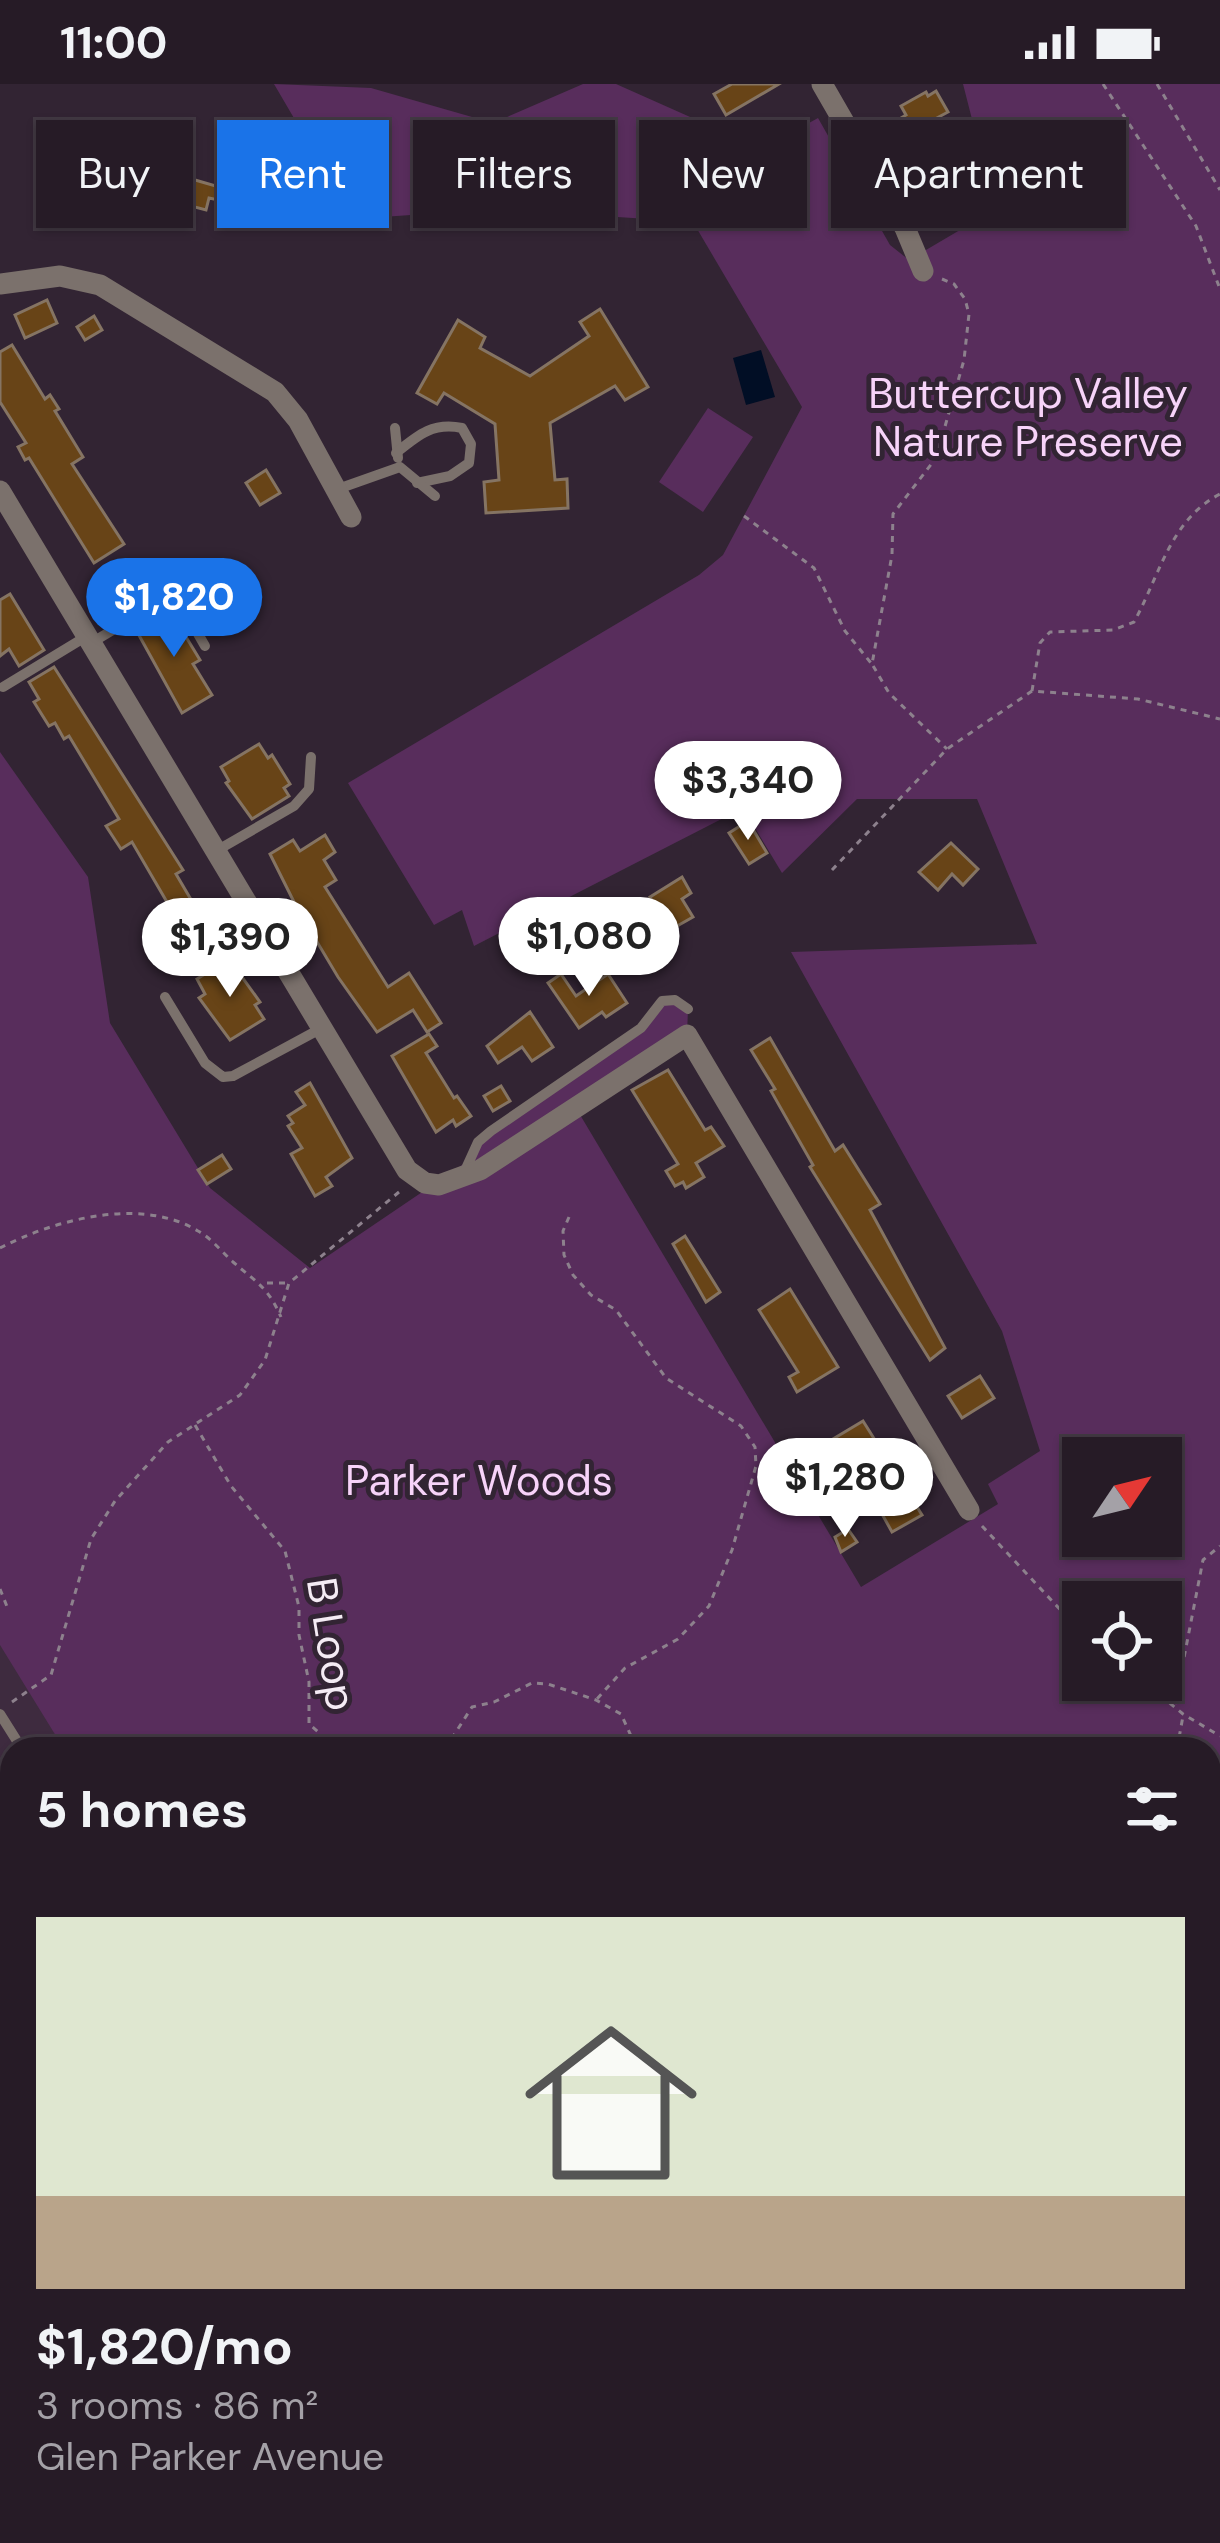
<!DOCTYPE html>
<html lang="en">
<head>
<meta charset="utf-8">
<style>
  :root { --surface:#261b26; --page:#2e242e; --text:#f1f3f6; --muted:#a4a1a7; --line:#423943; --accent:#1a73e8 }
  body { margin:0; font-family:"DM Sans",sans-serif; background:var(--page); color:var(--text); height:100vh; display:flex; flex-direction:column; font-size:45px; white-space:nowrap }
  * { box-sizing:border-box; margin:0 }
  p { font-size:39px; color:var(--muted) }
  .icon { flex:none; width:66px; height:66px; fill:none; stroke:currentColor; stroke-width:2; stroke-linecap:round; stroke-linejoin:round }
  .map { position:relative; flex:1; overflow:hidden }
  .panel { position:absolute; left:0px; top:1653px; width:1221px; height:807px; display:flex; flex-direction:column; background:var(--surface); border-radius:36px 36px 0 0; box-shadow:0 3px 9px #0004,0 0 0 3px var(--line) }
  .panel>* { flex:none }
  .top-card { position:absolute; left:36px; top:36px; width:1149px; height:108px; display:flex; gap:24px }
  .needle { width:78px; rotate:55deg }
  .tools { position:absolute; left:1062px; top:1353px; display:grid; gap:24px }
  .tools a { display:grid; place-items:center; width:120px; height:120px; border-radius:0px; background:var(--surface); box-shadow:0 3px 9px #0004,0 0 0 3px var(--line); font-size:60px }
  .price { position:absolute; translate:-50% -102px; padding:0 27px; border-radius:42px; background:#fff; color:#222; font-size:39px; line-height:78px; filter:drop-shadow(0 3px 6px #0008) }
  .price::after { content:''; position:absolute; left:50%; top:72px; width:36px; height:27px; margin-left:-18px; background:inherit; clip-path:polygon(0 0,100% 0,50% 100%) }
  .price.current { background:var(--accent); color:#fff }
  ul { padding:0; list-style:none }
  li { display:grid; align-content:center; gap:24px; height:636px; padding:0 36px }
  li+li { border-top:3px solid var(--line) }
  li span { display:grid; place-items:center; height:372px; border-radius:0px; color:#555 }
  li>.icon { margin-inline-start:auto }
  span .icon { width:216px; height:216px; fill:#fffc; stroke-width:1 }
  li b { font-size:51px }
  h2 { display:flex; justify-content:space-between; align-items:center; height:144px; padding:0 36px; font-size:51px }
  .tag { padding:0 42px; border-radius:0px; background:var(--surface); box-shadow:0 3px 9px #0004,0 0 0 3px var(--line); font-size:42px; line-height:108px }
  .tag.current { background:var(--accent); color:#fff }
  .status { display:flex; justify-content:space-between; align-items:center; height:84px; padding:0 60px; background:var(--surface); direction:ltr }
  .status svg { height:33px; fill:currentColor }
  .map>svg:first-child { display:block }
  .built { fill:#3e2b3f }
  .green { fill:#582d5c; fill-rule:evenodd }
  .water { fill:#010e25 }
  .building { fill:#684417; stroke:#857463; stroke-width:3 }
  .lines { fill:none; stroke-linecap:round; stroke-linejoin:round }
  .path { stroke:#8d818d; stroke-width:3; stroke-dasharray:6 6; stroke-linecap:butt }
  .service { stroke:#7b716c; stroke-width:10 }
  .minor { stroke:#7b716c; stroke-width:21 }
  .labels { text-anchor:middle; stroke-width:10; stroke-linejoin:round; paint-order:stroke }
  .park-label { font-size:42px; fill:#f7d3f9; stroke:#322433 }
  .street-label { font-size:42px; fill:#f4ebf4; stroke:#322433 }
</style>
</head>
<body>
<div class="status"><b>11:00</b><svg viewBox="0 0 49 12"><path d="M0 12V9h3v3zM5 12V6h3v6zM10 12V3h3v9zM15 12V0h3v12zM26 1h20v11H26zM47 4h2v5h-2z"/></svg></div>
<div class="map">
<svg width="1220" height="2459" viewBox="0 0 1220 2459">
  <rect width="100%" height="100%" fill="#322433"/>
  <polygon class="built" points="0,1546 68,1665 12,1665 12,2195 0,2204"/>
  <g class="green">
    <path d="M274 0 371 4 493 39 583 0H616L762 65 818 34 890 161 909 176 982 133 974 43 963 0H1220V2459H443L437 2448H1209V1665H64L0 1561V668L88 793 110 939 210 1104 310 1184 468 1077 478 1058 641 944 662 917 688 925 687 951 576 1024 861 1503 998 1420 988 1400 1040 1367 1002 1247 791 868 1037 860 977 715H857L782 789 743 724 474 862 462 826 434 841 348 699 699 491 723 471 802 323 693 138 498 125 353 135ZM1083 1374H1161V1452H1083ZM1083 1518H1161V1596H1083Z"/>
    <polygon points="708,324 753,353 703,428 659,398"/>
  </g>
  <polygon class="water" points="761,266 775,313 746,321 733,274"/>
  <g class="building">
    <polygon points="732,0 779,0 726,31 714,10"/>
    <polygon points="936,7 948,28 909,49 901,34 906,31 901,22 926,8 928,12"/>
    <polygon points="948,67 958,85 940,94 937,89 933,92 926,79"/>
    <polygon points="171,89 240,109 238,120 209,114 206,126 164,115"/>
    <polygon points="312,91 314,116 280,118 280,114 272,114 270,98"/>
    <polygon points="47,216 57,239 25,254 15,231"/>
    <polygon points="600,225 648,303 625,316 615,302 550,339 555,396 567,395 568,424 486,429 484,398 499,396 495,340 444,309 437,320 417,309 458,236 485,253 480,264 530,292 589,252 580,238"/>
    <polygon points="94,232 102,246 85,256 77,243"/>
    <polygon points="12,261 45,315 50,311 59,325 55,327 83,373 72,380 124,460 94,479 29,374 25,376 18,363 26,359 0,318 0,268"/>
    <polygon points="266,386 280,409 260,421 246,399"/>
    <polygon points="10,510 44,566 19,582 9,565 0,572 0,516"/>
    <polygon points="124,510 133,523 117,532 109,520"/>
    <polygon points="169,525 200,576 193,580 212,611 182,629 135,544"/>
    <polygon points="54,583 183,786 176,790 203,836 178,851 172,852 161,833 171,825 132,758 121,765 106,742 119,735 69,652 64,655 55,639 49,642 34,618 39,615 29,598"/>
    <polygon points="259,660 268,674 272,671 290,700 284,704 289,712 252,735 226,699 229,697 221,683"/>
    <polygon points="748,737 767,769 749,780 729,749"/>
    <polygon points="325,751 335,768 324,776 336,796 325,803 388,903 409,889 441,939 427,948 413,926 377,948 338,893 298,826 270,770 293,756 300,767"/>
    <polygon points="951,759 978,785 963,801 952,790 938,806 919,788"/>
    <polygon points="682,793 691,809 682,815 693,833 670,846 650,813"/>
    <polygon points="229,875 260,918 255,921 264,935 230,956 199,914 205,910 197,895"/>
    <polygon points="561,890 576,912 608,890 627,919 606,933 602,928 579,944 548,899"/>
    <polygon points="530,928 553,963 532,977 522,963 498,979 487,962"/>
    <polygon points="429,950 437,962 426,969 454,1014 457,1012 471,1032 456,1042 453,1036 436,1048 392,972"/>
    <polygon points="770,954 835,1067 843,1061 880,1120 870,1126 945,1264 930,1276 810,1083 813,1081 771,1007 775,1005 751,966"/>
    <polygon points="668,986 705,1046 711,1043 724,1062 696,1079 704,1093 686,1104 683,1098 675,1102 666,1087 678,1080 632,1006"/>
    <polygon points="310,999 352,1074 326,1093 332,1102 315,1112 291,1070 302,1064 288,1042 293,1039 288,1032 305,1021 296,1008"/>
    <polygon points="501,1002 510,1017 493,1027 484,1012"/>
    <polygon points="222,1071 231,1085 207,1100 198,1086"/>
    <polygon points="685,1152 720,1208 706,1218 673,1160"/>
    <polygon points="790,1205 838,1283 797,1308 789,1293 798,1288 759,1226"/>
    <polygon points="980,1292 994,1314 962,1334 948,1312"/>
    <polygon points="863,1337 922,1431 892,1448 877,1421 871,1424 867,1418 863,1420 843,1387 851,1383 833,1355"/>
    <polygon points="848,1445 857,1458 841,1468 835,1453"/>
  </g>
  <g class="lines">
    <g class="path">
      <polyline points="1103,0 1196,142 1220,205"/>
      <polyline points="1157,0 1220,106"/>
      <polyline points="942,195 954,200 965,215 969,230 964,276 936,374 893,430 892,471 872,580 889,609 947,665"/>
      <polyline points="744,432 814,484 845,547 871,579"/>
      <path d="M1032 607 1040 559 1050 548 1113 546 1134 538C1160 491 1170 436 1220 410"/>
      <polyline points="832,786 947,665 1032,607 1138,615 1220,635"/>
      <polyline points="569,1133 563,1147 564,1171 573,1191 591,1211 616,1226 666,1294 741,1342 755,1363 756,1382 732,1466 709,1522 678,1555 625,1584 596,1616"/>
      <path d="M0 1164C54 1136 141 1112 198 1147 211 1154 222 1168 233 1178 256 1198 268 1203 281 1233"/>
      <polyline points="267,1199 287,1199"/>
      <polyline points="195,1341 231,1402 285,1467 299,1523 299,1551 309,1598 309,1640 338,1665"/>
      <polyline points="982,1442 1083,1550"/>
      <polyline points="0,1505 8,1525"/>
      <polyline points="1142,1596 1183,1630 1220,1652"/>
      <polyline points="12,1618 51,1591 91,1455 115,1417 168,1358 240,1311 265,1276 289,1199 399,1108"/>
      <polyline points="1175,1620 1203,1476 1220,1462"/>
      <polyline points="445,1665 472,1623 494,1618 532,1599 548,1600 596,1616 621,1630 637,1665"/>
      <polyline points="1177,1665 1183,1632"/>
      <polyline points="0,1974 12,1994"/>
      <polyline points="0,2000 12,2005"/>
      <polyline points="0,2014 12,2011"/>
      <polyline points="0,2031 12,2019"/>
      <polyline points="1,2034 12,2045"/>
      <polyline points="1209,2052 1220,2051"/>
      <polyline points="521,2459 533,2448"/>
      <polyline points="833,2459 835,2448"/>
    </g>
    <g class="service">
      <polyline points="395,344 398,374"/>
      <path d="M396 369C418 351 433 338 462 344L471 360 469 379 450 392 417 399"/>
      <polyline points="335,406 400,383 435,412"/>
      <polyline points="91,559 163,516 178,515 205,562"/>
      <polyline points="3,603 87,552"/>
      <polyline points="216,767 294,722 309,705 311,673"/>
      <polyline points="165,913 205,979 223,993 233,992 322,944"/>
      <polyline points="463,1091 478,1058 491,1047 641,944 662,917 675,916 688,925"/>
      <polyline points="0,1630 22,1665"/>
    </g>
    <g class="minor">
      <polyline points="822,0 905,144 923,187"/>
      <polyline points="0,200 60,192 100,201 275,308 298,336 351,433"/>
      <polyline points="0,407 407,1086 425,1099 439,1101 480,1086 687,951 969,1426"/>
      <polyline points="278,2448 287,2459"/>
    </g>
  </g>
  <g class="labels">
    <g class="park-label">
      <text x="1028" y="324">Buttercup Valley<tspan x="1028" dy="48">Nature Preserve</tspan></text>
      <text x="479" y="1411">Parker Woods</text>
    </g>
    <g class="street-label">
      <text transform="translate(332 1560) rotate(81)" y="15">B Loop</text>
    </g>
  </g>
</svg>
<div class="tools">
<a><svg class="needle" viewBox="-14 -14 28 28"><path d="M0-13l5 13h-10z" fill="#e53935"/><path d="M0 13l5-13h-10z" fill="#a4a1a7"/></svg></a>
<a><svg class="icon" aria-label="locate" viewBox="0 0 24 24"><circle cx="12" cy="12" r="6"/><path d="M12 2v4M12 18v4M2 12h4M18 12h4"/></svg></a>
</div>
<b class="price current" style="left:174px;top:576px">$1,820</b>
<b class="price" style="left:748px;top:759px">$3,340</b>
<b class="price" style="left:589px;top:915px">$1,080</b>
<b class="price" style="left:230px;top:916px">$1,390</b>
<b class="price" style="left:845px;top:1456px">$1,280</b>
<div class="top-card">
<a class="tag">Buy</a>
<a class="tag current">Rent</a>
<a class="tag">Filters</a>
<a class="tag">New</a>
<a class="tag">Apartment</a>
</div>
<section class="panel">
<h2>5 homes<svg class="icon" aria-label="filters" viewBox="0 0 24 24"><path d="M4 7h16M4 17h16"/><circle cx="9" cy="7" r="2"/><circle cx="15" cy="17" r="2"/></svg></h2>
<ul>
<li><span style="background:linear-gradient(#dfe7d0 75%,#b9a48a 0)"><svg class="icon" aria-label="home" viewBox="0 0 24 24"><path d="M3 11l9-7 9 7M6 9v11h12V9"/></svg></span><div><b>$1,820/mo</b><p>3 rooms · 86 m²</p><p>Glen Parker Avenue</p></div></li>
</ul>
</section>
</div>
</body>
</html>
